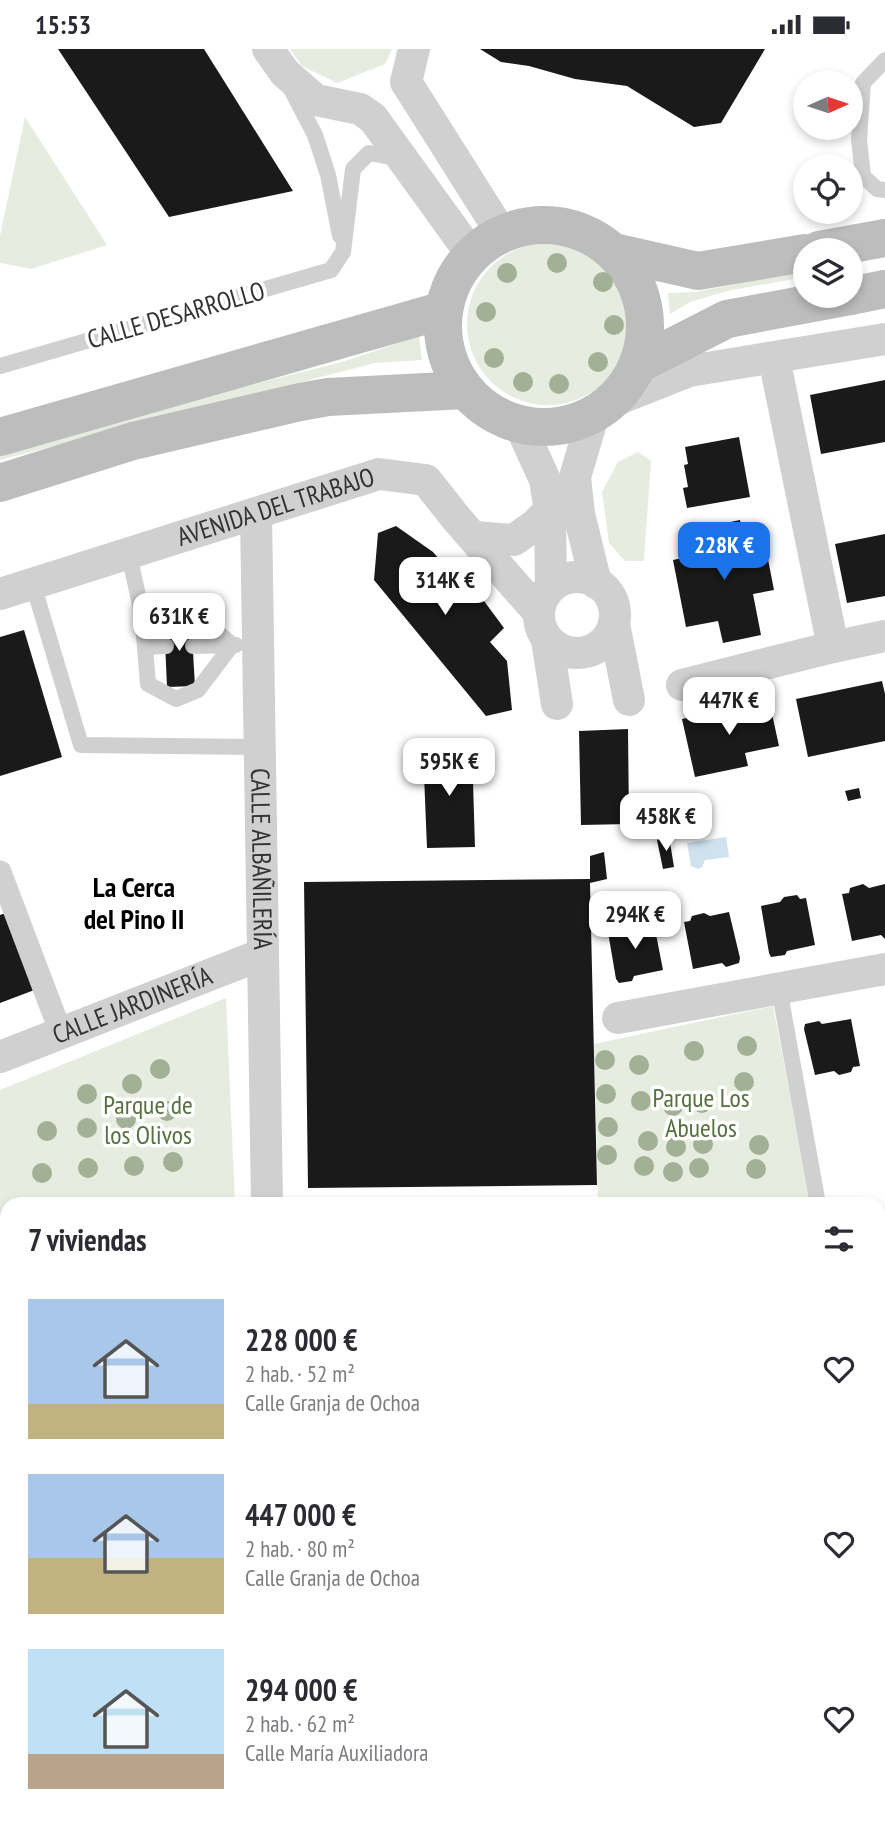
<!DOCTYPE html>
<html lang="es">
<head>
<meta charset="utf-8">
<style>
  :root { --surface:#fff; --page:#f7f7f7; --text:#2b2b33; --muted:#7c7c81; --accent:#1a73e8 }
  body { margin:0; font-family:"PT Sans Narrow",sans-serif; background:var(--page); color:var(--text); height:100vh; display:flex; flex-direction:column; font-size:26px; white-space:nowrap }
  * { box-sizing:border-box; margin:0 }
  p { font-size:23px; color:var(--muted) }
  .icon { flex:none; width:38px; height:38px; fill:none; stroke:currentColor; stroke-width:2; stroke-linecap:round; stroke-linejoin:round }
  .map { position:relative; flex:1; overflow:hidden }
  .sheet { position:absolute; left:0px; top:1148px; width:886px; height:625px; display:flex; flex-direction:column; background:var(--surface); border-radius:21px 21px 0 0; box-shadow:0 4px 10px #0003 }
  .sheet>* { flex:none }
  .needle { width:46px; rotate:87deg }
  .fabs { position:absolute; left:793px; top:21px; display:grid; gap:14px }
  .fabs a { display:grid; place-items:center; width:70px; height:70px; border-radius:50%; background:var(--surface); box-shadow:0 4px 10px #0003; font-size:35px }
  .price { position:absolute; translate:-50% -60px; padding:0 16px; border-radius:14px; background:#fff; color:#222; font-size:23px; line-height:46px; filter:drop-shadow(0 2px 4px #0008) }
  .price::after { content:''; position:absolute; left:50%; top:42px; width:21px; height:16px; margin-left:-10px; background:inherit; clip-path:polygon(0 0,100% 0,50% 100%) }
  .price.current { background:var(--accent); color:#fff }
  ul { padding:0; list-style:none }
  li { display:flex; align-items:center; gap:21px; height:175px; padding:0 28px }
  li span { display:grid; place-items:center; flex:none; width:196px; height:140px; border-radius:0px; color:#555 }
  li>.icon { margin-inline-start:auto }
  span .icon { width:84px; height:84px; fill:#fffc; stroke-width:1 }
  li b { font-size:30px }
  h2 { display:flex; justify-content:space-between; align-items:center; height:84px; padding:0 28px; font-size:30px }
  .status { display:flex; justify-content:space-between; align-items:center; height:49px; padding:0 35px; background:var(--surface); direction:ltr }
  .status svg { height:19px; fill:currentColor }
  .map>svg:first-child { display:block }
  .green { fill:#e6ecdf }
  .water { fill:#cfe2ee }
  .building { fill:#1a1a1a }
  .lines { fill:none; stroke-linecap:round; stroke-linejoin:round }
  .service { stroke:#d0d0d0; stroke-width:16 }
  .pedestrian { stroke:#d0d0d0; stroke-width:23 }
  .minor { stroke:#d0d0d0; stroke-width:32 }
  .secondary { stroke:#bdbdbd; stroke-width:38 }
  .tree { fill:#a2b095 }
  .labels { text-anchor:middle; stroke-width:7; stroke-linejoin:round; paint-order:stroke }
  .street-label { font-size:26px; fill:#333; stroke:#fff }
  .park-label { font-size:26px; fill:#56703f; stroke:#fff }
  .neighbourhood-label { font-size:28px; font-weight:bold; fill:#000; stroke:#fff }
</style>
</head>
<body>
<div class="status"><b>15:53</b><svg viewBox="0 0 49 12"><path d="M0 12V9h3v3zM5 12V6h3v6zM10 12V3h3v9zM15 12V0h3v12zM26 1h20v11H26zM47 4h2v5h-2z"/></svg></div>
<div class="map">
<svg width="885" height="1772" viewBox="0 0 885 1772">
  <rect width="100%" height="100%" fill="#fff"/>
  <g class="green">
    <polygon points="290,0 392,0 385,15 337,34 302,17"/>
    <polygon points="25,68 107,196 31,220 0,214 0,187"/>
    <circle cx="548" cy="275" r="81"/>
    <polygon points="805,222 805,228 727,242 690,253 670,265 668,244 695,243"/>
    <polygon points="419,287 422,311 375,314 0,411 0,402 94,375 342,313"/>
    <polygon points="638,403 651,412 644,512 625,512 609,494 602,443 618,413"/>
    <polygon points="226,949 235,1155 7,1155 7,1313 0,1312 0,1041"/>
    <polygon points="773,957 811,1155 598,1155 594,995"/>
  </g>
  <polygon class="water" points="726,788 729,808 705,811 702,818 698,820 691,817 687,794"/>
  <g class="building">
    <polygon points="58,0 204,0 293,142 169,168"/>
    <polygon points="480,0 765,0 721,74 694,78 627,37 575,30 529,17 501,13"/>
    <polygon points="885,331 885,393 821,405 810,346"/>
    <polygon points="739,388 750,448 687,459 683,439 688,438 684,416 688,415 685,398"/>
    <polygon points="740,471 746,499 765,495 774,541 753,545 761,586 723,594 718,572 686,578 673,511 702,505 697,480"/>
    <polygon points="396,477 433,503 464,539 470,533 504,579 490,593 507,612 512,661 486,667 374,531 378,484"/>
    <polygon points="885,485 885,547 847,554 835,495"/>
    <polygon points="191,569 195,637 167,638 164,570"/>
    <polygon points="24,581 62,708 0,727 0,588"/>
    <polygon points="882,632 885,645 885,692 808,708 796,650"/>
    <polygon points="769,651 779,697 745,704 748,717 695,728 682,670"/>
    <polygon points="628,680 629,775 581,776 579,682"/>
    <polygon points="472,700 475,798 427,799 423,701"/>
    <polygon points="859,739 861,749 848,752 845,742"/>
    <polygon points="669,787 674,818 663,820 657,791"/>
    <polygon points="604,803 607,830 590,834 597,1136 308,1139 304,833 590,830 590,807"/>
    <polygon points="863,835 869,839 885,835 885,890 881,886 852,892 842,845 849,844 850,839"/>
    <polygon points="797,846 800,850 806,849 815,896 787,902 785,906 771,908 769,904 761,857 780,853 784,848"/>
    <polygon points="9,863 37,940 0,954 0,866"/>
    <polygon points="729,863 740,909 739,914 726,918 722,914 693,920 684,873 690,872 692,867 704,864 710,867"/>
    <polygon points="644,872 647,876 654,875 663,921 634,927 632,932 619,934 616,930 608,883 627,879 630,874"/>
    <polygon points="851,970 860,1017 853,1018 851,1023 839,1026 834,1022 815,1026 804,980 805,975 819,972 822,975"/>
    <polygon points="885,1196 885,1250 881,1251 879,1257 878,1197"/>
    <polygon points="885,1407 885,1437 878,1434 878,1425"/>
    <polygon points="0,1575 7,1576 7,1621 0,1621"/>
    <polygon points="0,1647 7,1648 7,1693 0,1693"/>
    <rect x="0" y="1720" width="7" height="46"/>
    <polygon points="885,1743 885,1772 828,1772 827,1766 878,1766 878,1744"/>
    <polygon points="159,1766 211,1766 211,1772 158,1772"/>
    <polygon points="330,1766 373,1768 373,1772 321,1772"/>
    <polygon points="628,1766 682,1766 681,1772 628,1772"/>
  </g>
  <g class="lines">
    <g class="service">
      <polyline points="885,11 863,34 859,91 863,127 877,140 885,141"/>
      <polyline points="291,40 315,86 328,126 340,187"/>
      <polyline points="0,317 331,221 343,203 353,120 369,104 401,110"/>
      <polyline points="129,505 142,565 145,598 166,597"/>
      <polyline points="33,535 81,696 260,698"/>
      <polyline points="142,565 171,560 195,563 232,596 198,641 176,650 148,635 145,598"/>
      <polyline points="193,597 236,596"/>
      <polyline points="779,939 818,1155"/>
    </g>
    <polyline class="pedestrian" points="0,823 61,984"/>
    <g class="minor">
      <polyline points="268,0 285,24 316,51 360,60 373,69 472,206"/>
      <polyline points="414,0 406,33 502,185"/>
      <polyline points="774,309 833,598"/>
      <polyline points="613,352 689,322 885,290"/>
      <polyline points="594,364 575,428 579,465 596,534"/>
      <polyline points="520,376 545,431 550,461 551,538"/>
      <path id="s1" d="M256 465 267 1155"/>
      <polyline points="474,488 514,491 535,476 550,461"/>
      <circle cx="577" cy="566" r="38"/>
      <path id="s2" d="M0 545 379 425 426 431 456 469 539 564"/>
      <polyline points="614,575 629,651"/>
      <polyline points="547,591 557,655"/>
      <polyline points="682,636 833,598 885,587"/>
      <polyline points="618,969 885,920"/>
      <path id="s3" d="M0 1008 263 905"/>
      <polyline points="878,1306 885,1309"/>
      <polyline points="0,1344 7,1345"/>
      <polyline points="0,1518 7,1519"/>
      <polyline points="878,1617 885,1621"/>
      <polyline points="262,1772 262,1766"/>
      <polyline points="601,1772 602,1766"/>
    </g>
    <g class="secondary">
      <circle cx="544" cy="277" r="101"/>
      <polyline points="819,201 885,189"/>
      <polyline points="614,203 698,222 805,204"/>
      <polyline points="850,247 885,240"/>
      <polyline points="639,315 727,270 850,247"/>
      <polyline points="0,388 444,261"/>
      <polyline points="0,434 133,392 300,353 328,348 465,341"/>
    </g>
  </g>
  <g class="tree">
    <circle cx="557" cy="214" r="10"/>
    <circle cx="507" cy="224" r="10"/>
    <circle cx="603" cy="233" r="10"/>
    <circle cx="486" cy="263" r="10"/>
    <circle cx="614" cy="276" r="10"/>
    <circle cx="494" cy="309" r="10"/>
    <circle cx="598" cy="313" r="10"/>
    <circle cx="523" cy="333" r="10"/>
    <circle cx="559" cy="335" r="10"/>
    <circle cx="747" cy="997" r="10"/>
    <circle cx="694" cy="1002" r="10"/>
    <circle cx="605" cy="1011" r="10"/>
    <circle cx="639" cy="1016" r="10"/>
    <circle cx="160" cy="1020" r="10"/>
    <circle cx="744" cy="1033" r="10"/>
    <circle cx="132" cy="1035" r="10"/>
    <circle cx="87" cy="1045" r="10"/>
    <circle cx="606" cy="1045" r="10"/>
    <circle cx="641" cy="1052" r="10"/>
    <circle cx="702" cy="1054" r="10"/>
    <circle cx="673" cy="1057" r="10"/>
    <circle cx="167" cy="1062" r="10"/>
    <circle cx="126" cy="1070" r="10"/>
    <circle cx="608" cy="1078" r="10"/>
    <circle cx="87" cy="1079" r="10"/>
    <circle cx="47" cy="1082" r="10"/>
    <circle cx="648" cy="1092" r="10"/>
    <circle cx="703" cy="1095" r="10"/>
    <circle cx="759" cy="1096" r="10"/>
    <circle cx="676" cy="1098" r="10"/>
    <circle cx="607" cy="1106" r="10"/>
    <circle cx="173" cy="1113" r="10"/>
    <circle cx="134" cy="1117" r="10"/>
    <circle cx="644" cy="1117" r="10"/>
    <circle cx="88" cy="1119" r="10"/>
    <circle cx="699" cy="1119" r="10"/>
    <circle cx="756" cy="1120" r="10"/>
    <circle cx="673" cy="1123" r="10"/>
    <circle cx="42" cy="1124" r="10"/>
  </g>
  <g class="labels">
    <g class="street-label">
      <text transform="translate(176 266) rotate(-16)" y="9">CALLE DESARROLLO</text>
      <text dy="9" stroke="none"><textPath href="#s2" startOffset="289">AVENIDA DEL TRABAJO</textPath></text>
      <text dy="9" stroke="none"><textPath href="#s1" startOffset="345">CALLE ALBAÑILERÍA</textPath></text>
      <text dy="9" stroke="none"><textPath href="#s3" startOffset="142">CALLE JARDINERÍA</textPath></text>
    </g>
    <g class="park-label">
      <text x="701" y="1058">Parque Los<tspan x="701" dy="30">Abuelos</tspan></text>
      <text x="148" y="1065">Parque de<tspan x="148" dy="30">los Olivos</tspan></text>
    </g>
    <g class="neighbourhood-label">
      <text x="134" y="848">La Cerca<tspan x="134" dy="32">del Pino II</tspan></text>
    </g>
  </g>
</svg>
<div class="fabs">
<a><svg class="needle" viewBox="-14 -14 28 28"><path d="M0-13l5 13h-10z" fill="#e53935"/><path d="M0 13l5-13h-10z" fill="#7c7c81"/></svg></a>
<a><svg class="icon" aria-label="locate" viewBox="0 0 24 24"><circle cx="12" cy="12" r="6"/><path d="M12 2v4M12 18v4M2 12h4M18 12h4"/></svg></a>
<a><svg class="icon" aria-label="layers" viewBox="0 0 24 24"><path d="M12 4l9 5-9 5-9-5zM3 14l9 5 9-5"/></svg></a>
</div>
<b class="price current" style="left:724px;top:533px">228K €</b>
<b class="price" style="left:445px;top:568px">314K €</b>
<b class="price" style="left:179px;top:604px">631K €</b>
<b class="price" style="left:729px;top:688px">447K €</b>
<b class="price" style="left:449px;top:749px">595K €</b>
<b class="price" style="left:666px;top:804px">458K €</b>
<b class="price" style="left:635px;top:902px">294K €</b>
<section class="sheet">
<h2>7 viviendas<svg class="icon" aria-label="filters" viewBox="0 0 24 24"><path d="M4 7h16M4 17h16"/><circle cx="9" cy="7" r="2"/><circle cx="15" cy="17" r="2"/></svg></h2>
<ul>
<li><span style="background:linear-gradient(#a9c7e8 75%,#c2b280 0)"><svg class="icon" aria-label="home" viewBox="0 0 24 24"><path d="M3 11l9-7 9 7M6 9v11h12V9"/></svg></span><div><b>228 000 €</b><p>2 hab. · 52 m²</p><p>Calle Granja de Ochoa</p></div><svg class="icon" aria-label="heart" viewBox="0 0 24 24"><path d="M12 20l-8-8c-3-5 5-10 8-4 3-6 11-1 8 4z"/></svg></li>
<li><span style="background:linear-gradient(#a9c7e8 60%,#c2b280 0)"><svg class="icon" aria-label="home" viewBox="0 0 24 24"><path d="M3 11l9-7 9 7M6 9v11h12V9"/></svg></span><div><b>447 000 €</b><p>2 hab. · 80 m²</p><p>Calle Granja de Ochoa</p></div><svg class="icon" aria-label="heart" viewBox="0 0 24 24"><path d="M12 20l-8-8c-3-5 5-10 8-4 3-6 11-1 8 4z"/></svg></li>
<li><span style="background:linear-gradient(#bfe0f5 75%,#b9a48a 0)"><svg class="icon" aria-label="home" viewBox="0 0 24 24"><path d="M3 11l9-7 9 7M6 9v11h12V9"/></svg></span><div><b>294 000 €</b><p>2 hab. · 62 m²</p><p>Calle María Auxiliadora</p></div><svg class="icon" aria-label="heart" viewBox="0 0 24 24"><path d="M12 20l-8-8c-3-5 5-10 8-4 3-6 11-1 8 4z"/></svg></li>
</ul>
</section>
</div>
</body>
</html>
